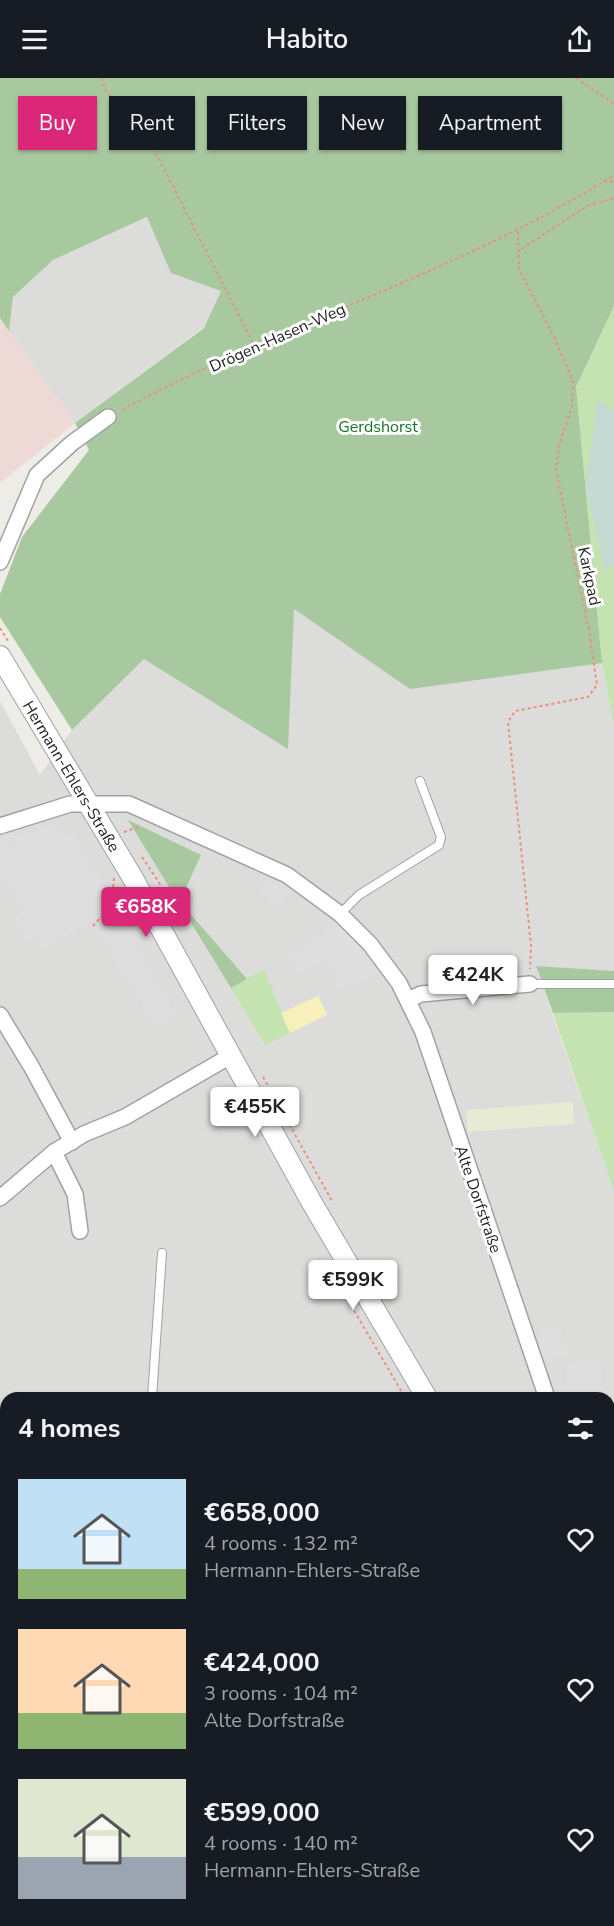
<!DOCTYPE html>
<html lang="en">
<head>
<meta charset="utf-8">
<style>
  :root { --surface:#171b24; --page:#20242c; --text:#f1f3f6; --muted:#9ea1a6; --accent:#db2777 }
  body { margin:0; font-family:"Nunito Sans",sans-serif; background:var(--page); color:var(--text); height:100vh; display:flex; flex-direction:column; font-size:22px; white-space:nowrap }
  * { box-sizing:border-box; margin:0 }
  p { font-size:20px; color:var(--muted) }
  .icon { flex:none; width:33px; height:33px; fill:none; stroke:currentColor; stroke-width:2; stroke-linecap:round; stroke-linejoin:round }
  .map { position:relative; flex:1; overflow:hidden }
  .drawer { position:absolute; left:0px; top:1314px; width:615px; height:534px; display:flex; flex-direction:column; background:var(--surface); border-radius:18px 18px 0 0; box-shadow:0 2px 4px #0004 }
  .drawer>* { flex:none }
  .guide { position:absolute; left:18px; top:18px; width:579px; height:54px; display:flex; gap:12px }
  .price { position:absolute; translate:-50% -51px; padding:0 14px; border-radius:6px; background:#fff; color:#222; font-size:20px; line-height:39px; filter:drop-shadow(0 2px 3px #0008) }
  .price::after { content:''; position:absolute; left:50%; top:36px; width:18px; height:14px; margin-left:-9px; background:inherit; clip-path:polygon(0 0,100% 0,50% 100%) }
  .price.current { background:var(--accent); color:#fff }
  ul { padding:0; list-style:none }
  li { display:flex; align-items:center; gap:18px; height:150px; padding:0 18px }
  li span { display:grid; place-items:center; flex:none; width:168px; height:120px; border-radius:0px; color:#555 }
  li>.icon { margin-inline-start:auto }
  span .icon { width:72px; height:72px; fill:#fffc; stroke-width:1 }
  li b { font-size:26px }
  h2 { display:flex; justify-content:space-between; align-items:center; height:72px; padding:0 18px; font-size:26px }
  .tag { padding:0 21px; border-radius:0px; background:var(--surface); box-shadow:0 2px 4px #0004; font-size:21px; line-height:54px }
  .tag.current { background:var(--accent); color:#fff }
  header { display:flex; justify-content:space-between; align-items:center; height:78px; padding:0 18px; background:var(--surface); font-size:27px; font-weight:600 }
  .map>svg:first-child { display:block }
  .residential { fill:#dcdcdb; fill-rule:evenodd }
  .commercial { fill:#eddad7 }
  .farmland { fill:#e7ebd3 }
  .grass { fill:#c5e3b1 }
  .forest { fill:#a8c99f }
  .wetland { fill:#c4dad2 }
  .sand { fill:#f7f0bb }
  .park { fill:#c8f3cf }
  .parking { fill:#dedede }
  .lines { fill:none; stroke-linecap:round; stroke-linejoin:round }
  .service-casing { stroke:#a2a2a2; stroke-width:10 }
  .minor-casing { stroke:#a2a2a2; stroke-width:18 }
  .tertiary-casing { stroke:#a2a2a2; stroke-width:22 }
  .path { stroke:#ea907b; stroke-width:2; stroke-dasharray:3 3; stroke-linecap:butt }
  .service { stroke:#fff; stroke-width:8 }
  .minor { stroke:#fff; stroke-width:15 }
  .tertiary { stroke:#fff; stroke-width:20 }
  .labels { text-anchor:middle; stroke-width:6; stroke-linejoin:round; paint-order:stroke }
  .street-label { font-size:16px; fill:#1e1e1e; stroke:#fff }
  .park-label { font-size:16px; fill:#187127; stroke:#fff }
</style>
</head>
<body>
<header><svg class="icon" aria-label="menu" viewBox="0 0 24 24"><path d="M4 6h16M4 12h16M4 18h16"/></svg>Habito<svg class="icon" aria-label="share" viewBox="0 0 24 24"><path d="M12 15V3M7 8l5-5 5 5M5 13v7h14v-7"/></svg></header>
<div class="map">
<svg width="614" height="1848" viewBox="0 0 614 1848">
  <rect width="100%" height="100%" fill="#eeece6"/>
  <g class="residential">
    <polygon points="148,139 171,195 222,212 204,249 75,345 9,253 13,219 53,182"/>
    <path d="M294 531 410 610 602 585 614 647V893L536 889 614 1114V1848H0V623L40 697 72 652 144 581ZM6 1320H609V1842H6Z"/>
  </g>
  <polygon class="commercial" points="0,240 75,345 0,405"/>
  <polygon class="farmland" points="573,1024 574,1046 468,1054 466,1032"/>
  <g class="grass">
    <polygon points="614,228 614,647 602,585 576,309"/>
    <polygon points="264,891 290,955 265,967 231,910"/>
    <polygon points="614,934 614,1114 553,935"/>
  </g>
  <g class="forest">
    <polygon points="0,0 614,0 614,228 576,309 602,585 410,611 294,531 288,671 144,581 72,652 0,539 0,516 22,459 89,372 75,345 204,250 221,213 171,195 147,139 53,182 13,219 9,253 0,240"/>
    <polygon points="128,742 201,777 184,814 186,831 247,901 231,910"/>
    <polygon points="536,888 614,893 614,934 553,935"/>
  </g>
  <polygon class="wetland" points="597,322 614,333 614,487 605,494 586,407"/>
  <polygon class="sand" points="318,918 327,937 290,955 281,935"/>
  <polygon class="park" points="614,1322 614,1408 609,1402 609,1325"/>
  <g class="parking">
    <polygon points="59,746 63,758 74,757 176,937 154,948 93,842 42,871 34,857 25,862 13,840 22,834 2,798 0,766 9,763 17,770 15,761"/>
    <polygon points="269,802 289,815 275,828 259,810"/>
    <polygon points="338,847 384,895 339,909 326,881 296,895 288,878"/>
    <polygon points="561,1250 566,1276 543,1280 538,1255"/>
    <polygon points="599,1281 605,1312 570,1319 564,1288"/>
  </g>
  <g class="lines">
    <g class="service-casing">
      <g id="service">
        <polyline points="340,836 359,817 439,767 441,759 420,703"/>
        <polyline points="530,906 614,906"/>
        <polyline points="152,1320 162,1175"/>
      </g>
    </g>
    <g class="minor-casing">
      <g id="minor">
        <polyline points="0,484 37,397 72,365 108,339"/>
        <polyline points="0,748 70,726 129,726 287,797 340,836 370,866 399,905 423,954 547,1320"/>
        <polyline points="408,922 421,916 530,906"/>
        <polyline points="0,937 31,988 72,1064"/>
        <polyline points="54,1074 75,1116 80,1153"/>
        <polyline points="0,1120 54,1074 84,1056 125,1039 232,977"/>
        <polyline points="0,1343 6,1343"/>
        <polyline points="609,1434 614,1439"/>
        <polyline points="609,1715 614,1712"/>
        <polyline points="239,1842 244,1848"/>
        <polyline points="532,1842 537,1848"/>
        <polyline points="57,1848 59,1842"/>
        <polyline points="210,1848 215,1842"/>
        <polyline points="441,1848 447,1842"/>
      </g>
    </g>
    <g class="tertiary-casing">
      <g id="tertiary">
        <path id="s1" d="M0 578 134 802 312 1125 427 1320"/>
        <polyline points="609,1517 614,1521"/>
      </g>
    </g>
    <g class="path">
      <polyline points="101,0 107,15 136,36 255,269"/>
      <polyline points="576,0 614,26"/>
      <polyline points="604,103 614,104"/>
      <polyline points="518,153 519,191 554,259 573,303 572,328 559,368 556,392 590,558 597,607 588,619 515,633 508,644 531,867 530,891"/>
      <polyline points="517,174 587,128 613,120 614,118"/>
      <path d="M122 332C281 245 460 195 614 97"/>
      <polyline points="0,550 8,563"/>
      <polyline points="124,754 141,748"/>
      <polyline points="142,779 166,815 178,845"/>
      <polyline points="114,800 113,810 118,829"/>
      <polyline points="93,848 100,840 128,824"/>
      <polyline points="263,999 332,1123"/>
      <polyline points="342,1212 403,1316"/>
      <polyline points="609,1322 614,1318"/>
      <polyline points="609,1542 614,1545"/>
      <polyline points="0,1647 6,1642"/>
    </g>
    <use href="#service" class="service"/>
    <use href="#minor" class="minor"/>
    <use href="#tertiary" class="tertiary"/>
  </g>
  <g class="labels">
    <g class="street-label">
      <text transform="translate(277 259) rotate(-24)" y="6">Drögen-Hasen-Weg</text>
      <text transform="translate(590 498) rotate(78)" y="6">Karkpad</text>
      <text dy="6" stroke="none"><textPath href="#s1" startOffset="140">Hermann-Ehlers-Straße</textPath></text>
      <text transform="translate(479 1121) rotate(71)" y="6">Alte Dorfstraße</text>
    </g>
    <g class="park-label">
      <text x="378" y="354">Gerdshorst</text>
    </g>
  </g>
</svg>
<b class="price current" style="left:146px;top:860px">€658K</b>
<b class="price" style="left:473px;top:928px">€424K</b>
<b class="price" style="left:255px;top:1060px">€455K</b>
<b class="price" style="left:353px;top:1233px">€599K</b>
<div class="guide">
<a class="tag current">Buy</a>
<a class="tag">Rent</a>
<a class="tag">Filters</a>
<a class="tag">New</a>
<a class="tag">Apartment</a>
</div>
<section class="drawer">
<h2>4 homes<svg class="icon" aria-label="filters" viewBox="0 0 24 24"><path d="M4 7h16M4 17h16"/><circle cx="9" cy="7" r="2"/><circle cx="15" cy="17" r="2"/></svg></h2>
<ul>
<li><span style="background:linear-gradient(#bfe0f5 75%,#8fb573 0)"><svg class="icon" aria-label="home" viewBox="0 0 24 24"><path d="M3 11l9-7 9 7M6 9v11h12V9"/></svg></span><div><b>€658,000</b><p>4 rooms · 132 m²</p><p>Hermann-Ehlers-Straße</p></div><svg class="icon" aria-label="heart" viewBox="0 0 24 24"><path d="M12 20l-8-8c-3-5 5-10 8-4 3-6 11-1 8 4z"/></svg></li>
<li><span style="background:linear-gradient(#ffd9b3 70%,#8fb573 0)"><svg class="icon" aria-label="home" viewBox="0 0 24 24"><path d="M3 11l9-7 9 7M6 9v11h12V9"/></svg></span><div><b>€424,000</b><p>3 rooms · 104 m²</p><p>Alte Dorfstraße</p></div><svg class="icon" aria-label="heart" viewBox="0 0 24 24"><path d="M12 20l-8-8c-3-5 5-10 8-4 3-6 11-1 8 4z"/></svg></li>
<li><span style="background:linear-gradient(#dfe7d0 65%,#9aa5b1 0)"><svg class="icon" aria-label="home" viewBox="0 0 24 24"><path d="M3 11l9-7 9 7M6 9v11h12V9"/></svg></span><div><b>€599,000</b><p>4 rooms · 140 m²</p><p>Hermann-Ehlers-Straße</p></div><svg class="icon" aria-label="heart" viewBox="0 0 24 24"><path d="M12 20l-8-8c-3-5 5-10 8-4 3-6 11-1 8 4z"/></svg></li>
</ul>
</section>
</div>
</body>
</html>
